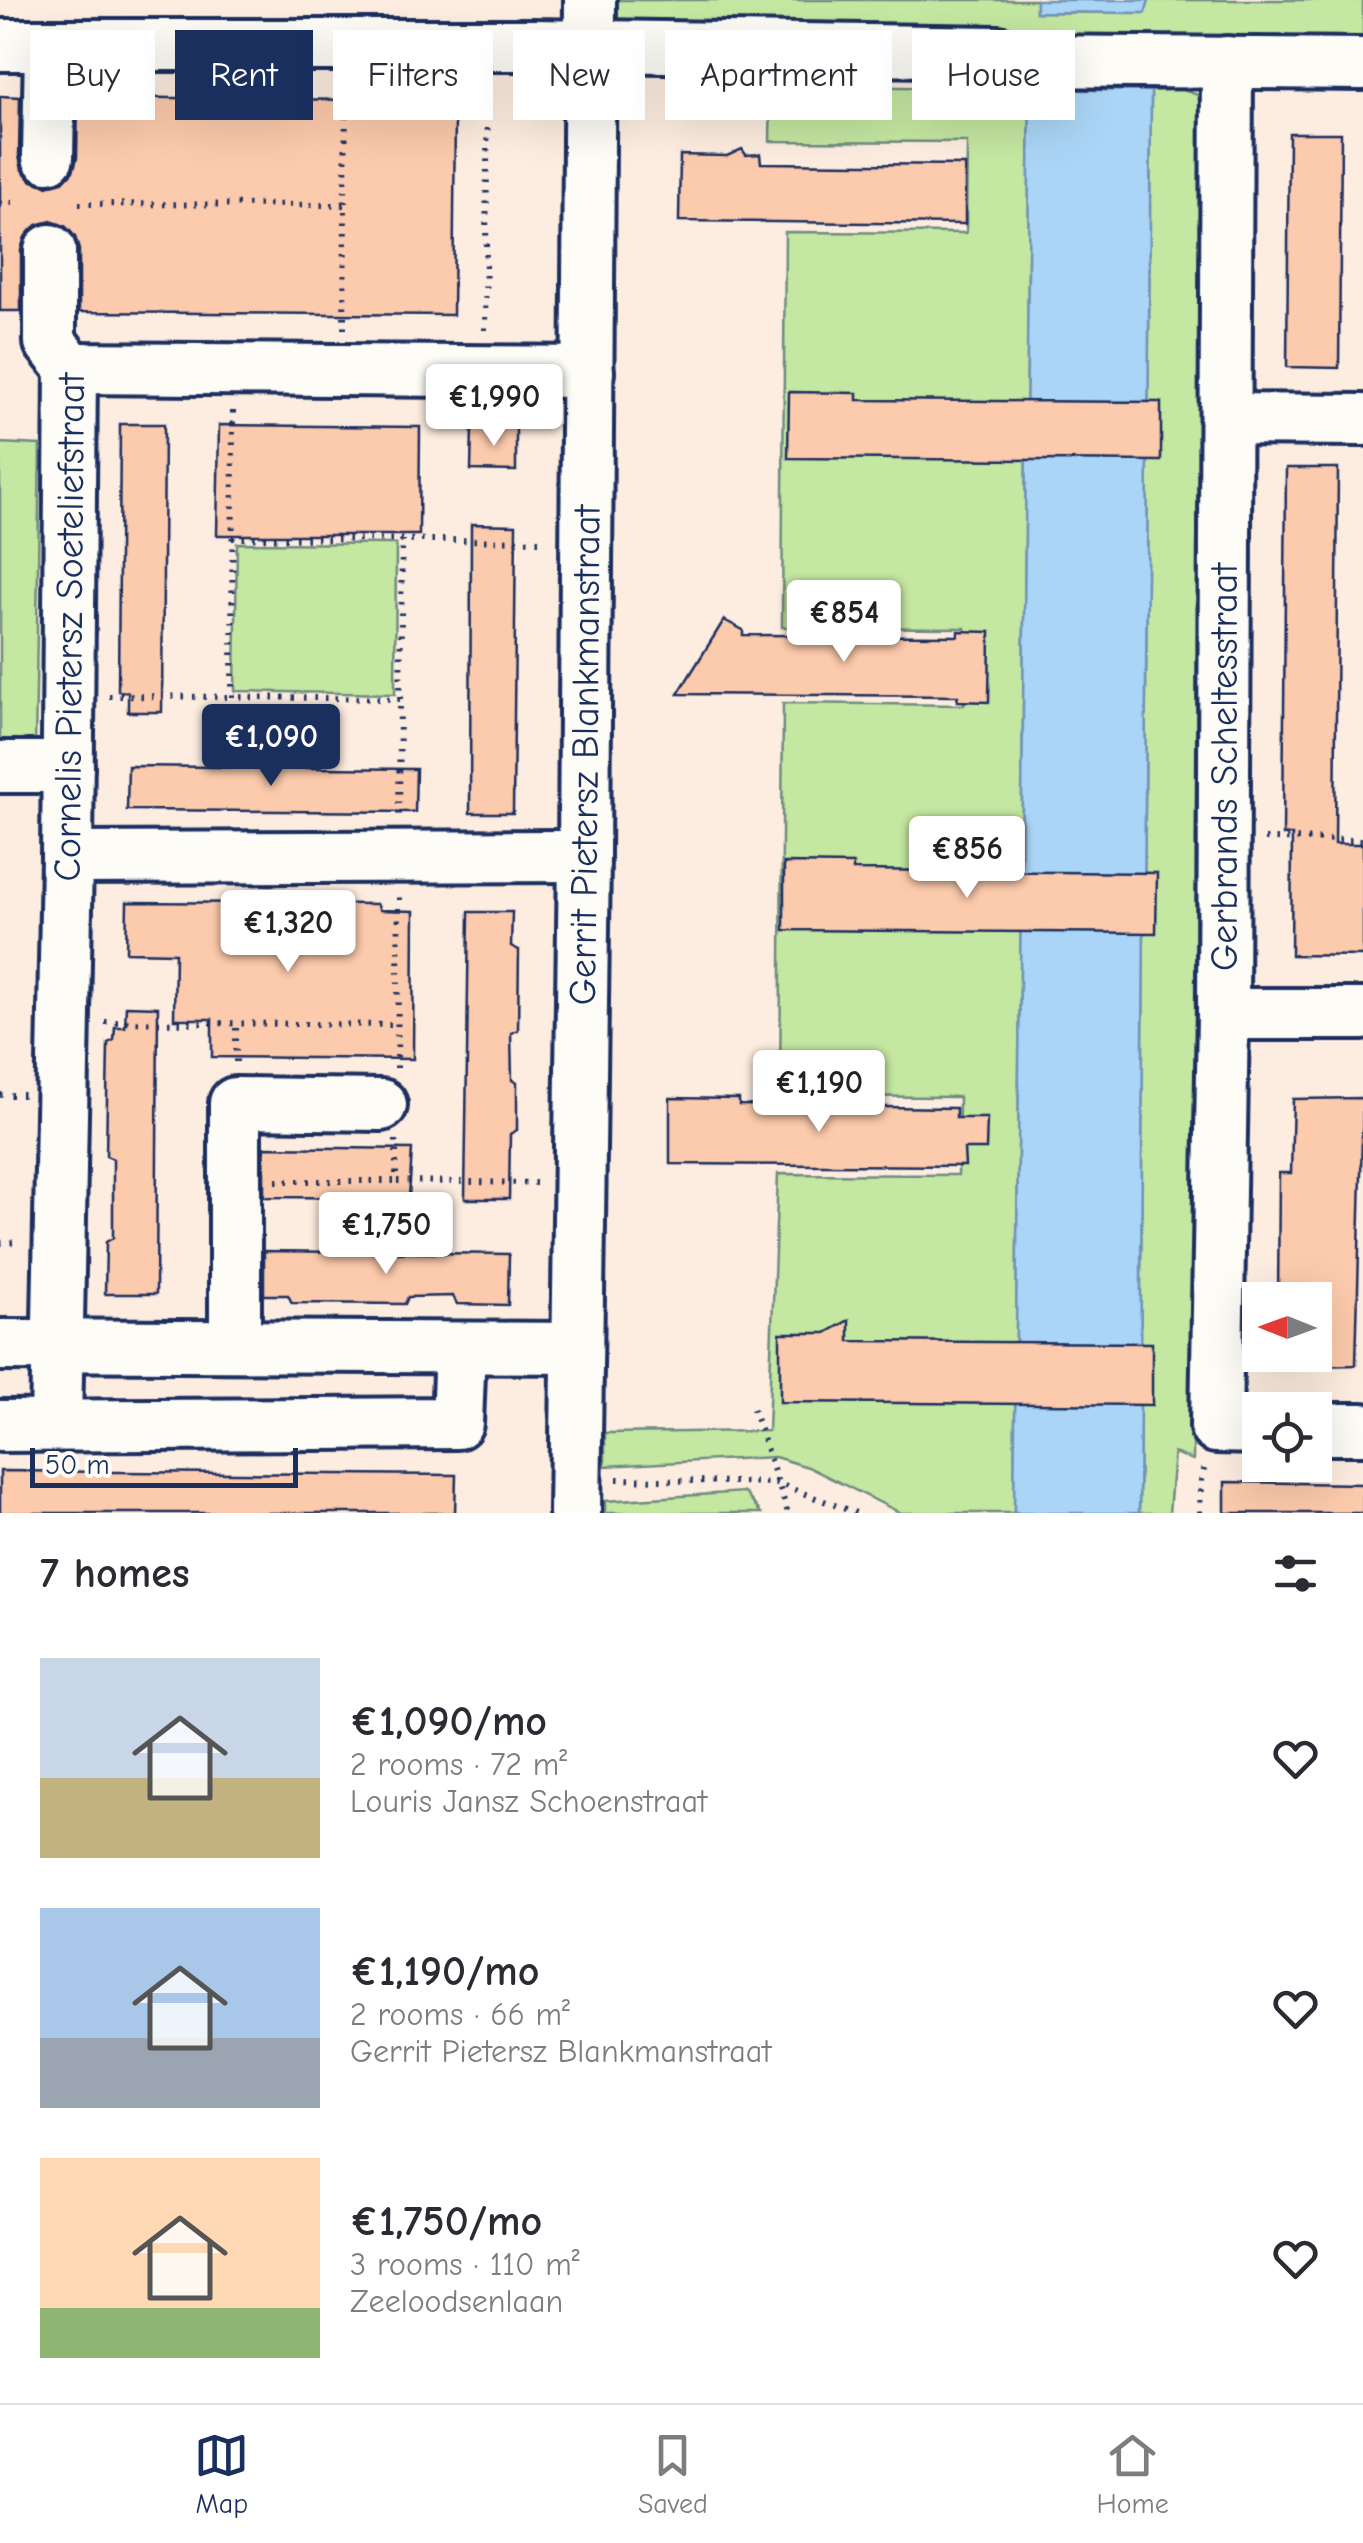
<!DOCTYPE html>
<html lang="en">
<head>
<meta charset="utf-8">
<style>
  :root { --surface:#fff; --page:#f2f2f3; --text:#2b2b33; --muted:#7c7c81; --line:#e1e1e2; --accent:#1b2f5e }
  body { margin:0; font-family:"Comic Neue",sans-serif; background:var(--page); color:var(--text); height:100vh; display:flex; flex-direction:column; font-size:38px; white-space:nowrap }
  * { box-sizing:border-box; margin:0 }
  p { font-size:32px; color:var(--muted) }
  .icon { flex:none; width:55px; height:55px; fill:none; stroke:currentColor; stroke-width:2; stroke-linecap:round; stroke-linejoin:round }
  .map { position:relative; height:1513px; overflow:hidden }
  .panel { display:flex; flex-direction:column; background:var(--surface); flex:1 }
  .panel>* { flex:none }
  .top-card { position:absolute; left:30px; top:30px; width:1305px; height:90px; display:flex; gap:20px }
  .needle { width:65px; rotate:271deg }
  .buttons { position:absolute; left:1242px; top:1282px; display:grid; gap:20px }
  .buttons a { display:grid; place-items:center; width:90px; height:90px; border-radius:0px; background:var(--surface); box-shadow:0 10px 40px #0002; font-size:50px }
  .scale { position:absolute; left:30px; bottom:25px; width:268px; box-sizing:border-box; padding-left:10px; border:5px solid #1b2f5e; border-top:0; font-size:28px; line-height:35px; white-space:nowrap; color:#1b2f5e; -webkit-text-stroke:8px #fdfcf7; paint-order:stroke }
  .price { position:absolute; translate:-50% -85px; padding:0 22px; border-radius:10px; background:#fff; color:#222; font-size:32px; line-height:65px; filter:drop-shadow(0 2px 5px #0008) }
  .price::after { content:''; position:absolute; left:50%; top:60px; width:30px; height:22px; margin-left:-15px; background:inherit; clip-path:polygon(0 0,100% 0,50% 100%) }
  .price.active { background:var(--accent); color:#fff }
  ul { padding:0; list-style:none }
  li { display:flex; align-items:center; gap:30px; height:250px; padding:0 40px }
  li span { display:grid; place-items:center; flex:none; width:280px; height:200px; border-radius:0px; color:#555 }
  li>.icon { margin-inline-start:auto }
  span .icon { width:120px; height:120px; fill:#fffc; stroke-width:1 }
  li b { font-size:42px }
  h2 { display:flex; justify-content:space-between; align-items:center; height:120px; padding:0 40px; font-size:42px }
  .chip { padding:0 35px; border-radius:0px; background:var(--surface); box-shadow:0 10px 40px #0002; font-size:35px; line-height:90px }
  .chip.active { background:var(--accent); color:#fff }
  .dock { display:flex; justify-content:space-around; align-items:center; height:140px; border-top:2px solid var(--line); background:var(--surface); font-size:28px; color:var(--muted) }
  .dock a { display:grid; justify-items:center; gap:5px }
  .dock .active { color:var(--accent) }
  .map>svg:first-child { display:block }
  .green { fill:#c4e7a1; stroke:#708b80; stroke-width:2.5 }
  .water { fill:#abd5f6; stroke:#7193b9; stroke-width:2.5 }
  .building { fill:#fccaac; stroke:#1b2f5e; stroke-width:2.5 }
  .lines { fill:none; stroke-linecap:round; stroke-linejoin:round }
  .minor-casing { stroke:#1b2f5e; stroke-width:58 }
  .path { stroke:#1b2f5e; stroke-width:6; stroke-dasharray:2.5 8; stroke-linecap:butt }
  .minor { stroke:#fdfcf7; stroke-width:50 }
  .labels { text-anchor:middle; stroke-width:8; stroke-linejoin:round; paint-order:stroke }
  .street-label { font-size:38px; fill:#1b2f5e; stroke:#fdfcf7 }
</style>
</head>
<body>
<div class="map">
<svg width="1363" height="1513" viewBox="0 0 1363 1513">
  <rect width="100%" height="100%" fill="#fdede0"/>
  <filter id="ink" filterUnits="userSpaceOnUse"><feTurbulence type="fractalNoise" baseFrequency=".01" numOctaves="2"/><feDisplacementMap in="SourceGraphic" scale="20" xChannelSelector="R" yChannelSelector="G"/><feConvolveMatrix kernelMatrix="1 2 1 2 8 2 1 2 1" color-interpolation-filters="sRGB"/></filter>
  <g filter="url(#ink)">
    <g class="green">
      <polygon points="601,0 1036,0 1036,12 1144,13 1149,0 1363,0 1363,50 1013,47 944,30 943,25 751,24 621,35"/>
      <polygon points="771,85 1030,89 1014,1513 901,1513 808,1467 775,1457 605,1466 605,1433 768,1431 778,1174 958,1175 959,1097 780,1096 783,703 964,705 965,628 782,627 785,232 966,233 967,142 770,141"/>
      <polygon points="1180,89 1198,95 1205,121 1197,548 1193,1460 1174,1453 1169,1513 1139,1513 1151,91"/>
      <polygon points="0,443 40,445 35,750 0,750"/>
      <polygon points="237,543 396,544 395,694 235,691"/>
      <polygon points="744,1492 761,1513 605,1513 605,1501"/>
    </g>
    <g class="water">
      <polygon points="1036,0 1149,0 1145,13 1036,12"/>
      <polygon points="1030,89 1151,91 1139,1513 1014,1513"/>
    </g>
    <g class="building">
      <polygon points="0,96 20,97 19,156 22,170 32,181 47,186 63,182 73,171 77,158 78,97 363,100 363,113 455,114 453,315 79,312 79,250 75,237 65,226 51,221 37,225 25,237 21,250 21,311 0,311"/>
      <polygon points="1289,133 1341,133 1339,368 1287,367"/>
      <polygon points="742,149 746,155 760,154 761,163 965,165 965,224 679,221 680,155 727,156"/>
      <polygon points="789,392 857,393 857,400 1161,402 1161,461 788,458"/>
      <polygon points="120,424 164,424 162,712 128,712 128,692 118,691"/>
      <polygon points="219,425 420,427 419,535 217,535"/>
      <polygon points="472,427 516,428 516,471 471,470"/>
      <polygon points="1286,468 1338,468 1335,844 1363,844 1363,956 1291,955 1292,835 1283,835"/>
      <polygon points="471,524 516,525 513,813 470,813"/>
      <polygon points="724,620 743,630 743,635 958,636 958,631 990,632 989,702 957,701 958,696 678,694"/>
      <polygon points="128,766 416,769 415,812 127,810"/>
      <polygon points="784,863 853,864 853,870 1157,873 1156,933 784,930"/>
      <polygon points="127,902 377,904 380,910 414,911 413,1059 212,1057 212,1019 174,1019 175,953 126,952"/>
      <polygon points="469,912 512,912 511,946 519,950 518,1030 511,1033 512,1080 517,1083 517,1130 510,1134 509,1199 465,1199"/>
      <polygon points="126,1006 158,1007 156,1294 105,1294 106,1242 113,1238 113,1159 106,1156 108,1043 114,1040 115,1027 125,1027"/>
      <polygon points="670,1098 739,1099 739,1105 956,1108 956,1118 987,1118 986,1149 964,1149 965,1166 670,1164"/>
      <polygon points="1363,1098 1356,1365 1315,1366 1315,1300 1278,1300 1279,1173 1291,1173 1293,1099"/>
      <polygon points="264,1147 412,1149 409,1198 264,1197"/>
      <polygon points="264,1251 509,1254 508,1305 457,1304 453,1296 408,1297 405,1304 292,1303 288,1295 264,1295"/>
      <polygon points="849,1320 849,1341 1152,1343 1152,1405 780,1402 780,1333 826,1333"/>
      <polygon points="0,1471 456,1475 455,1513 0,1513"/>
      <polygon points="1225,1482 1363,1484 1363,1513 1225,1513"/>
    </g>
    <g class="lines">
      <g class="minor-casing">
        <g id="minor">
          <polyline points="0,45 533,45 998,52 1022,61 1363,64"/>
          <polyline points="1227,62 1223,1014 1216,1427 1260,1428"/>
          <polyline points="48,157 50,45"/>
          <polyline points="50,250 50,342 71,368"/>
          <polyline points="1226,419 1363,420"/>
          <polyline points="0,767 68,767"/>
          <polyline points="67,858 584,856"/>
          <polyline points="1223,1014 1363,1014"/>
          <polyline points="0,1345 577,1348"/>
          <polyline points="235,1345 235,1103 381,1105"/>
          <path id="s1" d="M56 1425 67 858 71 368 588 372"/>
          <polyline points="0,1426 457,1423 460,1348"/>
          <polyline points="1315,1429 1363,1429"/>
          <path id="s2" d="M575 1513 584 856 590 0"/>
        </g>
      </g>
      <g class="path">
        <polyline points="0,203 18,203"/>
        <polyline points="79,204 345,205"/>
        <polyline points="344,329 346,86"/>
        <polyline points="485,330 488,83"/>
        <polyline points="233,411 232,697 400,699 399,818"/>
        <polyline points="232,538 546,541"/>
        <polyline points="109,696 232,697"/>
        <polyline points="400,699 402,540"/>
        <polyline points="1265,839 1363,840"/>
        <polyline points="105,1022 397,1025"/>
        <polyline points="236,1062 236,1023"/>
        <polyline points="397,1068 399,895"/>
        <polyline points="0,1095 24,1095"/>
        <polyline points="396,1140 396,1181 537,1183"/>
        <polyline points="276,1181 396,1181"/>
        <polyline points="0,1243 19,1242"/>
        <polyline points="753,1409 788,1513"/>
        <polyline points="617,1479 776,1483 856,1513"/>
        <polyline points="1200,1513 1201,1481 1205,1465"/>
      </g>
      <use href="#minor" class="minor"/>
    </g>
  </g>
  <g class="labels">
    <g class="street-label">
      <text dy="13" stroke="none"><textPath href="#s1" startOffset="798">Cornelis Pietersz Soeteliefstraat</textPath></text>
      <text dy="13" stroke="none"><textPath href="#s2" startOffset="758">Gerrit Pietersz Blankmanstraat</textPath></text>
      <text transform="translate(1224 767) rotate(-90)" y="13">Gerbrands Scheltesstraat</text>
    </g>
  </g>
</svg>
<div class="buttons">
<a><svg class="needle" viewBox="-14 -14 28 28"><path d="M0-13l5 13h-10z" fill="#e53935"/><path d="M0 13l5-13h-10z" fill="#7c7c81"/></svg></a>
<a><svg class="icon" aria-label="locate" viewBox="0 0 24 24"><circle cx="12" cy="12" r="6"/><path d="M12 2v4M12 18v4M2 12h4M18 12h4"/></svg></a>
</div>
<div class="scale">50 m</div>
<b class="price" style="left:494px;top:449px">€1,990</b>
<b class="price" style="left:844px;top:665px">€854</b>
<b class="price active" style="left:271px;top:789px">€1,090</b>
<b class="price" style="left:967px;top:901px">€856</b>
<b class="price" style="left:288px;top:975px">€1,320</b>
<b class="price" style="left:819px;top:1135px">€1,190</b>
<b class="price" style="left:386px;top:1277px">€1,750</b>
<div class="top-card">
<a class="chip">Buy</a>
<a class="chip active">Rent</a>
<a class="chip">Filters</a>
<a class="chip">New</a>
<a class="chip">Apartment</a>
<a class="chip">House</a>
</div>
</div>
<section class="panel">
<h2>7 homes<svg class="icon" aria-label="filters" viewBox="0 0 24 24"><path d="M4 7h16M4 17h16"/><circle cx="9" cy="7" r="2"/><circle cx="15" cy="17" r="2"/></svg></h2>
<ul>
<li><span style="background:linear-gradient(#c9d6e8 60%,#c2b280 0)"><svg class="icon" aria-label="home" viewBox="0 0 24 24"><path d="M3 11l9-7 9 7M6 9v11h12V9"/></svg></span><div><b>€1,090/mo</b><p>2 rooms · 72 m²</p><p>Louris Jansz Schoenstraat</p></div><svg class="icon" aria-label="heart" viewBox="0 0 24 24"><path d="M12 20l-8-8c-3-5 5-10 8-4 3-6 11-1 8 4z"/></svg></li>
<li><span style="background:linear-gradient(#a9c7e8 65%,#9aa5b1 0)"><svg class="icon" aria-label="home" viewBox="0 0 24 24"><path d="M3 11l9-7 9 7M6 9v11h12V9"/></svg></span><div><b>€1,190/mo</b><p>2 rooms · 66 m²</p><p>Gerrit Pietersz Blankmanstraat</p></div><svg class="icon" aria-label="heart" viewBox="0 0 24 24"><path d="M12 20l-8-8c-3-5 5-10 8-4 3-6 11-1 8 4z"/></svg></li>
<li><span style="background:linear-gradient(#ffd9b3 75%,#8fb573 0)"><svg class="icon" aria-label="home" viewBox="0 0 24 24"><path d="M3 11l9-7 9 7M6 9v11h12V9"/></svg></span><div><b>€1,750/mo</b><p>3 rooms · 110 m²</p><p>Zeeloodsenlaan</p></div><svg class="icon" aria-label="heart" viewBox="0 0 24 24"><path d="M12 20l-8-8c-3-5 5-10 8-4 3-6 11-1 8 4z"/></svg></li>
</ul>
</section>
<nav class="dock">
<a class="active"><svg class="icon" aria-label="map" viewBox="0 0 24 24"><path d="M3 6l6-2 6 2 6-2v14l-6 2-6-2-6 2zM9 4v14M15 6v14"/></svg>Map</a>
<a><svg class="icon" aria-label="saved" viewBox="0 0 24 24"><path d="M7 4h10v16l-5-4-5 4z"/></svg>Saved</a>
<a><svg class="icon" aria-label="home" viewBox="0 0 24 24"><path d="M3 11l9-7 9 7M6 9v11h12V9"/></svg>Home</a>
</nav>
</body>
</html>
